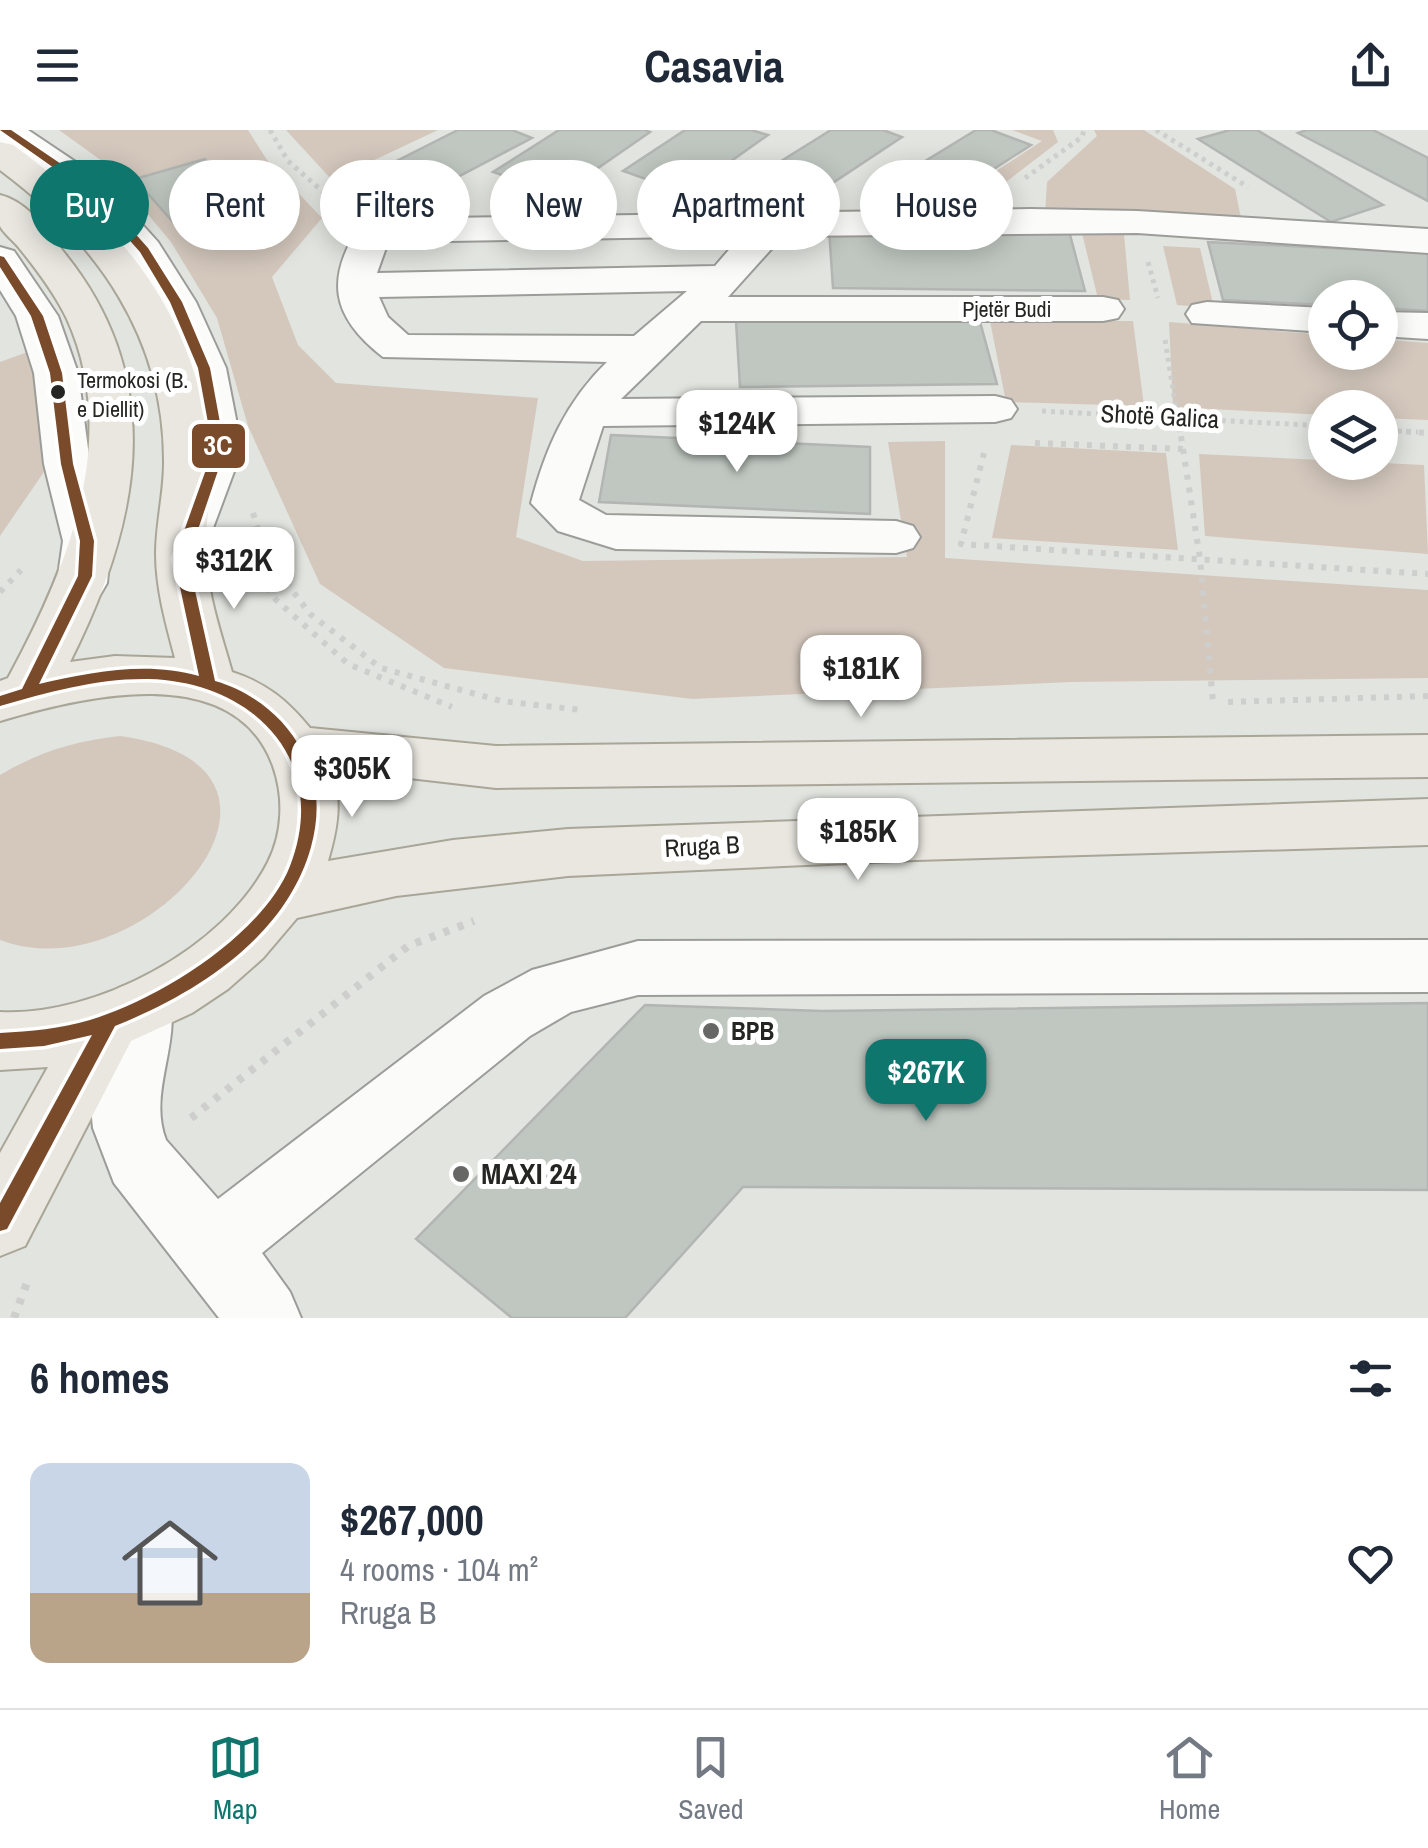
<!DOCTYPE html>
<html lang="en">
<head>
<meta charset="utf-8">
<style>
  :root { --surface:#fff; --page:#f2f2f3; --text:#1f2937; --muted:#747a83; --line:#e0e1e3; --accent:#0f766e }
  body { margin:0; font-family:"Archivo Narrow",sans-serif; background:var(--page); color:var(--text); height:100vh; display:flex; flex-direction:column; font-size:38px; white-space:nowrap }
  * { box-sizing:border-box; margin:0 }
  p { font-size:32px; color:var(--muted) }
  .icon { flex:none; width:55px; height:55px; fill:none; stroke:currentColor; stroke-width:2; stroke-linecap:round; stroke-linejoin:round }
  .map { position:relative; height:1188px; overflow:hidden }
  .drawer { display:flex; flex-direction:column; background:var(--surface); flex:1 }
  .drawer>* { flex:none }
  .banner { position:absolute; left:30px; top:30px; width:1370px; height:90px; display:flex; gap:20px }
  .fabs { position:absolute; left:1308px; top:150px; display:grid; gap:20px }
  .fabs a { display:grid; place-items:center; width:90px; height:90px; border-radius:50%; background:var(--surface); box-shadow:0 5px 25px #0003; font-size:50px }
  .price { position:absolute; translate:-50% -85px; padding:0 22px; border-radius:20px; background:#fff; color:#222; font-size:32px; line-height:65px; filter:drop-shadow(0 2px 5px #0008) }
  .price::after { content:''; position:absolute; left:50%; top:60px; width:30px; height:22px; margin-left:-15px; background:inherit; clip-path:polygon(0 0,100% 0,50% 100%) }
  .price.current { background:var(--accent); color:#fff }
  ul { padding:0; list-style:none }
  li { display:flex; align-items:center; gap:30px; height:250px; padding:0 30px }
  li span { display:grid; place-items:center; flex:none; width:280px; height:200px; border-radius:20px; color:#555 }
  li>.icon { margin-inline-start:auto }
  span .icon { width:120px; height:120px; fill:#fffc; stroke-width:1 }
  li b { font-size:42px }
  h2 { display:flex; justify-content:space-between; align-items:center; height:120px; padding:0 30px; font-size:42px }
  .tag { padding:0 35px; border-radius:45px; background:var(--surface); box-shadow:0 5px 25px #0003; font-size:35px; line-height:90px }
  .tag.current { background:var(--accent); color:#fff }
  header { display:flex; justify-content:space-between; align-items:center; height:130px; padding:0 30px; background:var(--surface); font-size:45px; font-weight:700 }
  .menu { display:flex; justify-content:space-around; align-items:center; height:140px; border-top:2px solid var(--line); background:var(--surface); font-size:28px; color:var(--muted) }
  .menu a { display:grid; justify-items:center; gap:5px }
  .menu .current { color:var(--accent) }
  .map>svg:first-child { display:block }
  .green { fill:#d4c8bd }
  .building { fill:#bfc7c0; stroke:#b3b5b2; stroke-width:2.5 }
  .lines { fill:none; stroke-linecap:round; stroke-linejoin:round }
  .minor-casing { stroke:#9c9d99; stroke-width:4 }
  .major-casing { stroke:#a9a698; stroke-width:4 }
  .path-far2 { stroke:#cececd; stroke-width:5; stroke-dasharray:4 5; stroke-linecap:butt }
  .path-far1 { stroke:#cececd; stroke-width:6; stroke-dasharray:5 8; stroke-linecap:butt }
  .path { stroke:#cececd; stroke-width:8; stroke-dasharray:6 9; stroke-linecap:butt }
  .minor { fill:#fbfbfa; fill-rule:evenodd }
  .major { fill:#e9e7e0; fill-rule:evenodd }
  .bus-1-casing { stroke:#fff; stroke-width:7 }
  .bus-1 { fill:#7a4b2a; fill-rule:evenodd }
  .bus-dot { fill:#252623; stroke:#fff; stroke-width:4 }
  .poi-dot { fill:#676865; stroke:#fff; stroke-width:4 }
  .labels { text-anchor:middle; stroke-width:10; stroke-linejoin:round; paint-order:stroke }
  .far-street-label { font-size:22px; fill:#252623; stroke:#fff }
  .bus-label { font-size:22px; fill:#252623; stroke:#fff; text-anchor:start }
  .street-label { font-size:25px; fill:#252623; stroke:#fff }
  .poi-label { font-size:25px; font-weight:bold; fill:#252623; stroke:#fff; text-anchor:start }
  .near-poi-label { font-size:30px; font-weight:bold; fill:#252623; stroke:#fff; text-anchor:start }
  .line-badge { stroke:#fff; stroke-width:4 }
  .badge-label { font-size:28px; text-anchor:middle; font-weight:bold; fill:#fff }
</style>
</head>
<body>
<header><svg class="icon" aria-label="menu" viewBox="0 0 24 24"><path d="M4 6h16M4 12h16M4 18h16"/></svg>Casavia<svg class="icon" aria-label="share" viewBox="0 0 24 24"><path d="M12 15V3M7 8l5-5 5 5M5 13v7h14v-7"/></svg></header>
<div class="map">
<svg width="1428" height="1188" viewBox="0 0 1428 1188">
  <rect width="100%" height="100%" fill="#e2e4df"/>
  <g class="green">
    <polygon points="59,0 248,0 267,30 322,88 272,147 298,215 336,253 538,268 516,407 583,431 907,427 888,312 945,311 945,428 1428,460 1428,548 1071,552 692,569 444,538 320,454 248,296 217,188 171,112 106,34"/>
    <polygon points="286,0 438,0 332,50"/>
    <polygon points="1012,0 1053,0 1058,12 1006,52 1015,83 930,84 1042,11"/>
    <polygon points="1094,0 1144,0 1235,59 1241,88 1045,85 1047,52 1097,6"/>
    <polygon points="1082,103 1124,104 1130,170 1098,169"/>
    <polygon points="1163,116 1200,118 1214,178 1177,175"/>
    <polygon points="990,191 1133,191 1144,276 1006,272"/>
    <polygon points="1169,192 1325,205 1325,222 1380,222 1380,209 1428,213 1428,290 1380,288 1380,278 1325,278 1325,285 1173,277"/>
    <polygon points="33,220 48,336 0,406 0,232"/>
    <polygon points="1011,315 1166,323 1178,420 992,408"/>
    <polygon points="1199,324 1424,335 1428,424 1205,406"/>
    <path d="M120 606C344 637 143 865 0 810V645C39 622 74 611 120 606Z"/>
  </g>
  <g class="building">
    <polygon points="458,0 512,0 532,8 427,63 377,41"/>
    <polygon points="559,0 645,0 650,2 559,65 493,42"/>
    <polygon points="685,0 751,0 768,5 686,63 623,41"/>
    <polygon points="831,0 883,0 902,7 816,64 762,43"/>
    <polygon points="976,0 991,0 1031,15 955,64 904,44"/>
    <polygon points="1230,0 1257,0 1383,75 1331,92 1198,9"/>
    <polygon points="1306,0 1373,0 1428,28 1428,71 1298,3"/>
    <polygon points="205,29 251,79 180,100 135,49"/>
    <polygon points="829,99 1069,101 1085,161 833,158"/>
    <polygon points="1208,112 1428,123 1428,181 1380,178 1380,168 1325,168 1325,175 1223,170"/>
    <polygon points="979,188 997,254 740,257 736,191"/>
    <polygon points="611,305 870,317 870,384 599,372"/>
    <polygon points="1428,873 1428,1060 743,1057 625,1188 512,1188 416,1109 645,875 822,881"/>
  </g>
  <g class="lines">
    <g class="minor-casing">
      <g id="minor">
        <polygon points="0,0 28,0 101,49 158,112 196,172 226,238 242,320 203,425 186,430 169,425 162,414 196,320 182,238 156,172 128,126 75,65 0,13"/>
        <path d="M1031 79 1137 81 1428 99V123L1137 103 783 106 728 167H1103L1118 170 1124 179 1118 188 1103 191H701L621 269 995 266 1011 270 1017 279 1011 288 995 292 603 296 579 370 606 385 896 391 913 396 920 407 913 418 896 423 616 419 558 401 531 373C546 317 566 272 607 232L383 227C330 186 325 147 362 93L376 89ZM741 106 715 136 377 143 388 112ZM687 161 634 206 408 205 388 187 379 167Z"/>
        <polygon points="0,117 14,121 58,186 78,243 90,334 111,411 107,453 100,465 82,470 64,465 57,453 63,411 44,334 34,243 16,186 0,160"/>
        <polygon points="1207,172 1325,178 1325,202 1192,193 1186,184 1192,175"/>
        <polygon points="1380,182 1428,183 1428,209 1380,206"/>
        <path d="M1428 810V862L638 865 571 882 530 906 262 1123 290 1162 301 1188H219L114 1053 93 998 90 967 110 878 119 858 142 850 165 858C187 905 146 959 166 1010L218 1069 484 866 532 840 638 811Z"/>
      </g>
    </g>
    <g class="major-casing">
      <path id="major" d="M0 12 13 15C120 92 199 188 210 324 213 357 205 390 206 423 207 464 221 503 232 542 266 553 287 570 310 598L496 616 1428 605V647L496 658 331 639C343 671 337 700 328 731L453 710 568 699 1428 669V715L916 730 568 746 396 766 297 788 263 828 228 859 192 883 131 911 25 1116 0 1126V1023L48 937 0 940V882C95 887 224 819 268 732 283 702 284 667 273 636 234 528 80 567 0 591V551L8 548C66 441 122 310 67 189 55 164 37 140 20 119 15 112 3 103 0 96 0 88 0 73 0 65 29 72 48 102 66 125 169 254 139 395 70 532L115 526 175 528C166 494 156 459 156 424 156 393 164 363 164 333 165 208 97 112 0 40Z"/>
    </g>
    <g class="path-far2">
      <polyline points="270,0 288,31 338,75"/>
      <polyline points="1156,0 1248,57"/>
      <polyline points="1025,48 1082,7 1084,0"/>
      <polyline points="1148,132 1158,168"/>
      <polyline points="1165,210 1180,302"/>
      <polyline points="1042,281 1325,296"/>
      <polyline points="1380,300 1418,302"/>
    </g>
    <g class="path-far1">
      <polyline points="1380,300 1428,303"/>
      <polyline points="1035,313 1183,319 1180,300"/>
      <polyline points="1183,319 1200,429 1213,572"/>
      <polyline points="984,323 961,414 1428,444"/>
      <polyline points="253,383 266,425 310,484 381,538 501,571 581,580"/>
      <polyline points="244,426 276,470 348,534 452,577"/>
      <polyline points="0,462 21,440"/>
      <polyline points="1228,572 1428,566"/>
    </g>
    <g class="path">
      <polyline points="191,988 408,816 474,791"/>
      <polyline points="14,1188 29,1147"/>
    </g>
    <use href="#minor" class="minor"/>
    <use href="#major" class="major"/>
    <g class="bus-1-casing">
      <path id="bus-1" d="M0 0H11L92 55 148 118 182 172 210 238 225 320 188 429 215 551C251 561 285 587 302 621 319 652 320 684 311 717 286 807 197 863 115 896L7 1099 0 1101V1073L92 905 44 916 0 919V903C31 901 60 899 90 890 158 870 263 805 290 736 331 630 253 552 149 549 98 548 49 562 0 576V566L22 559 78 446 80 411 61 334 50 243 31 186 0 137V126L4 127 43 186 62 243 73 334 94 411 92 446 39 554C91 542 147 531 199 546L174 429 213 320 198 238 170 172 140 122 84 59Z"/>
    </g>
    <use href="#bus-1" class="bus-1"/>
  </g>
  <circle class="bus-dot" cx="58" cy="262" r="9"/>
  <g class="poi-dot">
    <circle cx="711" cy="901" r="10"/>
    <circle cx="461" cy="1044" r="10"/>
  </g>
  <g class="labels">
    <g class="far-street-label">
      <text x="1007" y="187">Pjetër Budi</text>
    </g>
    <g class="bus-label">
      <text x="77" y="258">Termokosi (B.<tspan x="77" dy="29">e Diellit)</tspan></text>
    </g>
    <g class="street-label">
      <text transform="translate(1160 286) rotate(3)" y="9">Shotë Galica</text>
      <text transform="translate(702 716) rotate(-3)" y="9">Rruga B</text>
    </g>
    <g class="poi-label">
      <text x="731" y="910">BPB</text>
    </g>
    <g class="near-poi-label">
      <text x="481" y="1054">MAXI 24</text>
    </g>
  </g>
  <rect class="line-badge" x="190" y="292" width="57" height="48" rx="10" fill="#7a4b2a"/>
  <g class="badge-label">
    <text x="218" y="325">3C</text>
  </g>
</svg>
<div class="fabs">
<a><svg class="icon" aria-label="locate" viewBox="0 0 24 24"><circle cx="12" cy="12" r="6"/><path d="M12 2v4M12 18v4M2 12h4M18 12h4"/></svg></a>
<a><svg class="icon" aria-label="layers" viewBox="0 0 24 24"><path d="M12 4l9 5-9 5-9-5zM3 14l9 5 9-5"/></svg></a>
</div>
<b class="price" style="left:737px;top:345px">$124K</b>
<b class="price" style="left:234px;top:482px">$312K</b>
<b class="price" style="left:861px;top:590px">$181K</b>
<b class="price" style="left:352px;top:690px">$305K</b>
<b class="price" style="left:858px;top:753px">$185K</b>
<b class="price current" style="left:926px;top:994px">$267K</b>
<div class="banner">
<a class="tag current">Buy</a>
<a class="tag">Rent</a>
<a class="tag">Filters</a>
<a class="tag">New</a>
<a class="tag">Apartment</a>
<a class="tag">House</a>
</div>
</div>
<section class="drawer">
<h2>6 homes<svg class="icon" aria-label="filters" viewBox="0 0 24 24"><path d="M4 7h16M4 17h16"/><circle cx="9" cy="7" r="2"/><circle cx="15" cy="17" r="2"/></svg></h2>
<ul>
<li><span style="background:linear-gradient(#c9d6e8 65%,#b9a48a 0)"><svg class="icon" aria-label="home" viewBox="0 0 24 24"><path d="M3 11l9-7 9 7M6 9v11h12V9"/></svg></span><div><b>$267,000</b><p>4 rooms · 104 m²</p><p>Rruga B</p></div><svg class="icon" aria-label="heart" viewBox="0 0 24 24"><path d="M12 20l-8-8c-3-5 5-10 8-4 3-6 11-1 8 4z"/></svg></li>
</ul>
</section>
<nav class="menu">
<a class="current"><svg class="icon" aria-label="map" viewBox="0 0 24 24"><path d="M3 6l6-2 6 2 6-2v14l-6 2-6-2-6 2zM9 4v14M15 6v14"/></svg>Map</a>
<a><svg class="icon" aria-label="saved" viewBox="0 0 24 24"><path d="M7 4h10v16l-5-4-5 4z"/></svg>Saved</a>
<a><svg class="icon" aria-label="home" viewBox="0 0 24 24"><path d="M3 11l9-7 9 7M6 9v11h12V9"/></svg>Home</a>
</nav>
</body>
</html>
